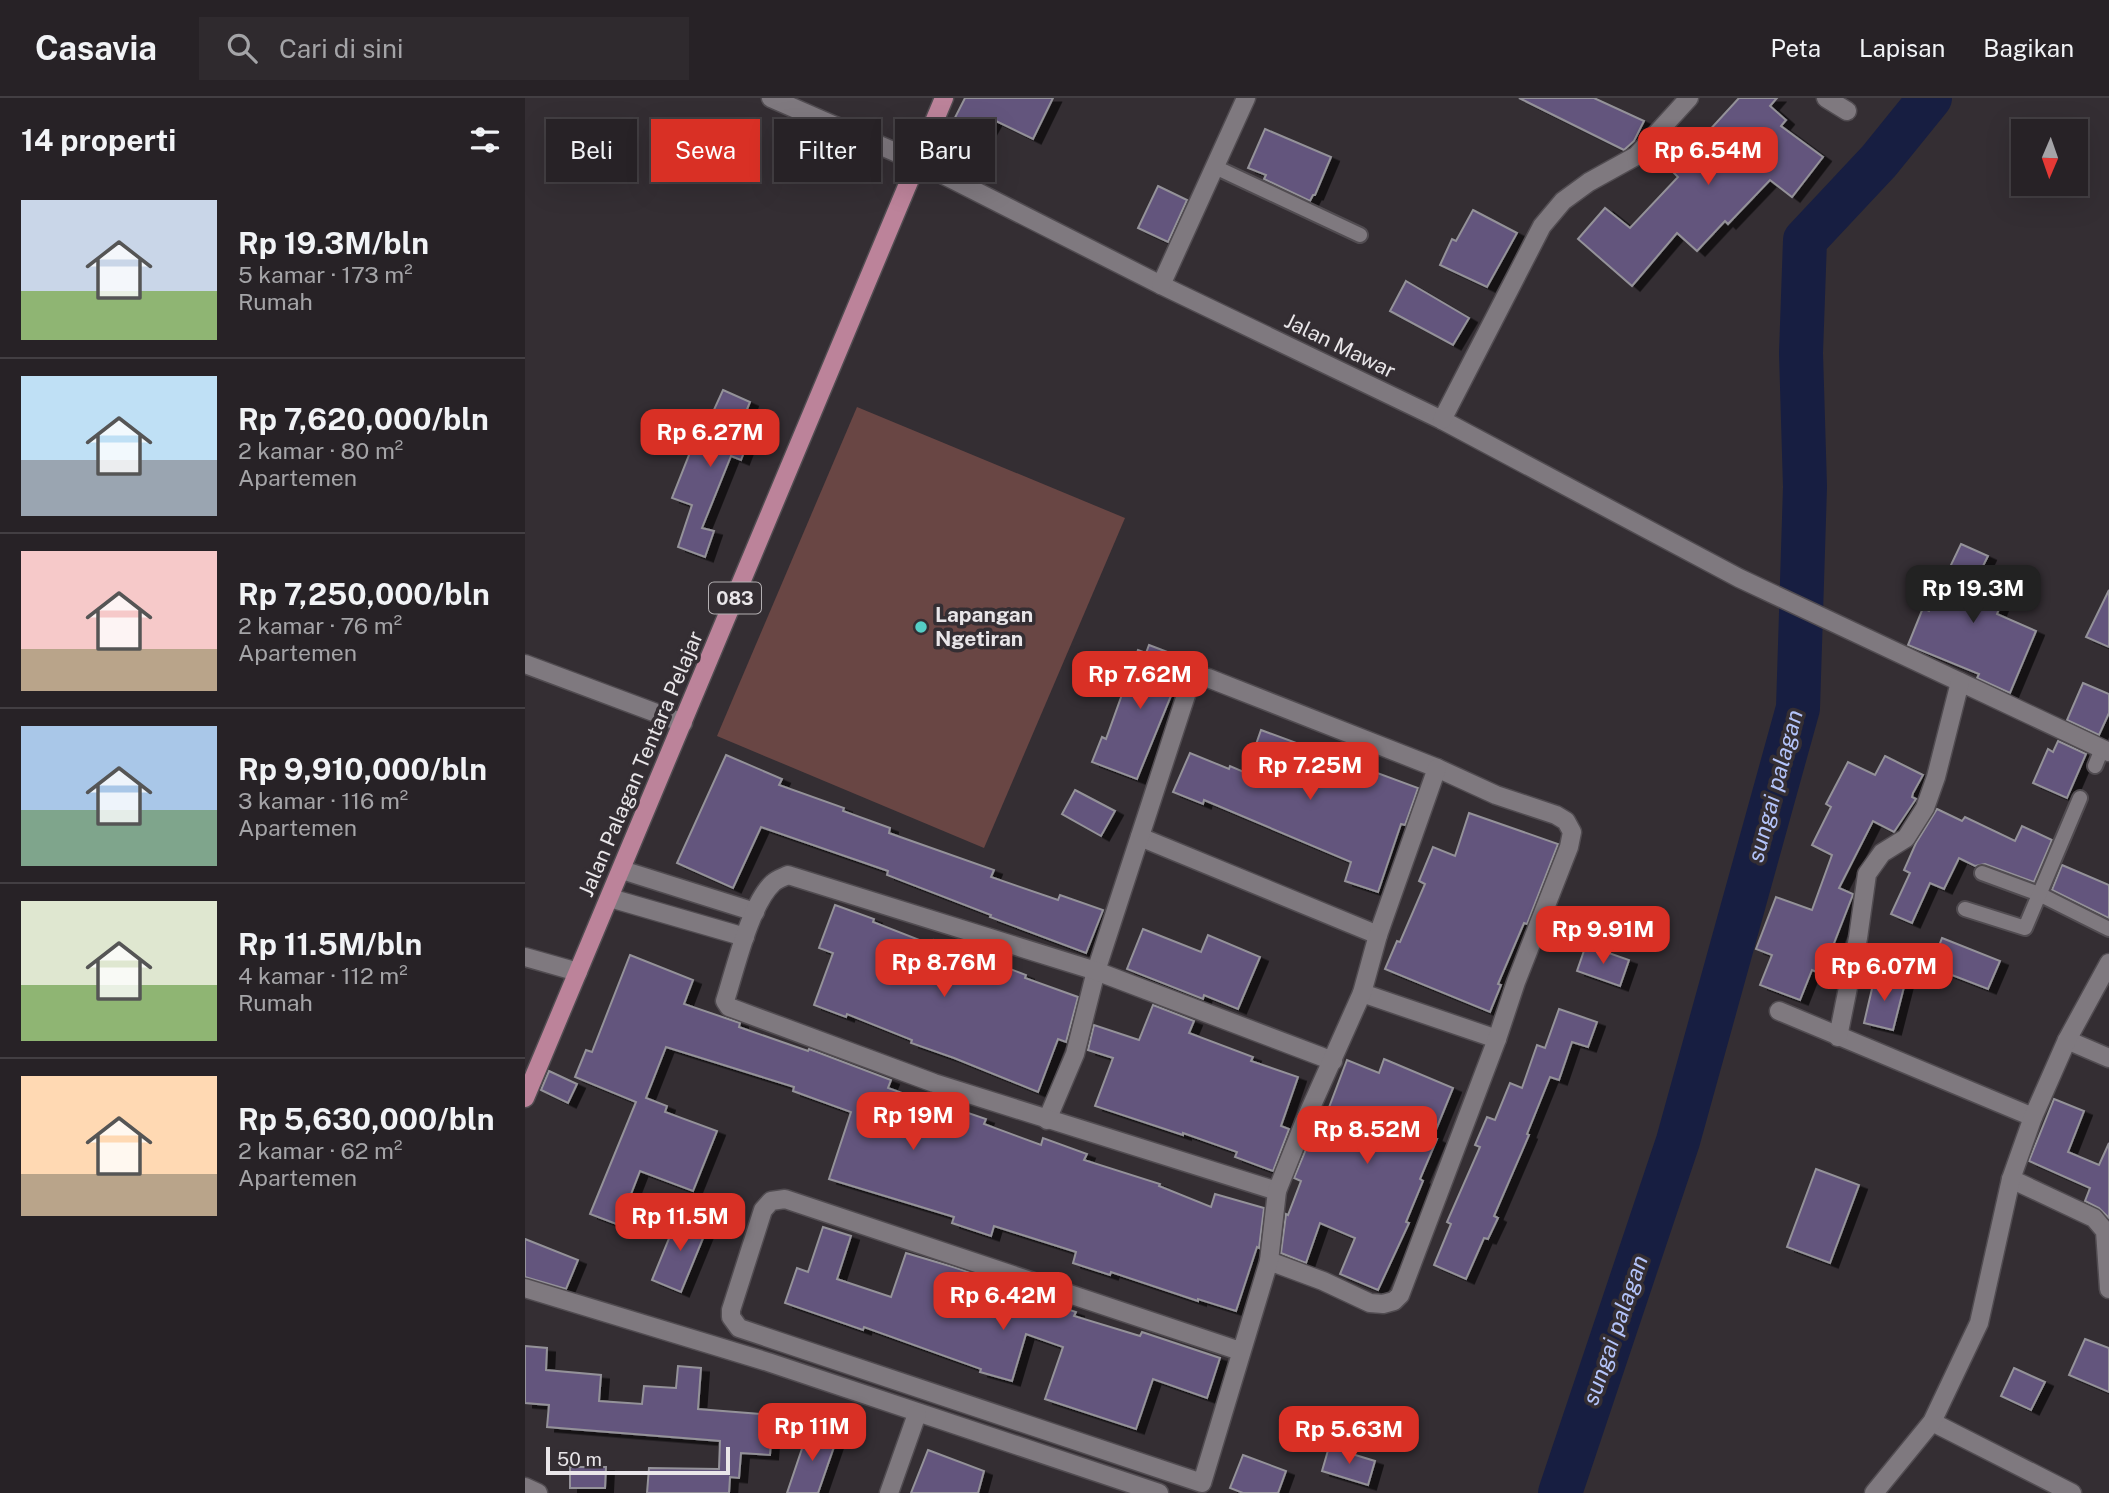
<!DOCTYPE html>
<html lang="id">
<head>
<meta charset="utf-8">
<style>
  :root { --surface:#272226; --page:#2f2a2e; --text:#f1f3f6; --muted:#a4a4a7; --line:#433f43; --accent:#d93025 }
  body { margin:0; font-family:"Public Sans",sans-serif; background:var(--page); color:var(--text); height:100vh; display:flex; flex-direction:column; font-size:26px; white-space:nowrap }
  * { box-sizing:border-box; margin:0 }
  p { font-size:23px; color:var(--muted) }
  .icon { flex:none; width:38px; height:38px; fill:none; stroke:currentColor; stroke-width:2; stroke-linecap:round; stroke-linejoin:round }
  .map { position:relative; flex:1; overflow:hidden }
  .panel { display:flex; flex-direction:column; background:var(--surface); width:525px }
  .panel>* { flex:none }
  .top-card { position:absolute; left:21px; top:21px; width:665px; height:63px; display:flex; gap:14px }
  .needle { width:46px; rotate:182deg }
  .fabs { position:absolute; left:1486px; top:21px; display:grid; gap:14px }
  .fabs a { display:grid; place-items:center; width:77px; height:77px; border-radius:0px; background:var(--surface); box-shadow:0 7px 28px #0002,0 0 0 2px var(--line); font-size:35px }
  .scale { position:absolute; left:21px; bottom:18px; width:184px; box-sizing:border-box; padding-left:7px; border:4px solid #e9e6e9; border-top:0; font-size:19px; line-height:24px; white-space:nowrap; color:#e9e6e9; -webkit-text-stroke:5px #342e33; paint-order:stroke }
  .price { position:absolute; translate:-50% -60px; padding:0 16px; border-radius:14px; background:var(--accent); color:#fff; font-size:23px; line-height:46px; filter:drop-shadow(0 2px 4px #0008) }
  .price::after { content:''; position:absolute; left:50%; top:42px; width:21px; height:16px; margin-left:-10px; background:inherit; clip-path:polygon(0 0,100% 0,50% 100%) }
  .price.current { background:#222; color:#fff }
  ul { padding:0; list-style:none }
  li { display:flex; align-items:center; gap:21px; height:175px; padding:0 21px }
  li+li { border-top:2px solid var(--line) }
  li span { display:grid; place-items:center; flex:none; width:196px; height:140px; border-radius:0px; color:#555 }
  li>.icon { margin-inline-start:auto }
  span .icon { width:84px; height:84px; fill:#fffc; stroke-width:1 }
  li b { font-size:30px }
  h2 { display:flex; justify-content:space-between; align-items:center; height:84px; padding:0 21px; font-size:30px }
  .tag { padding:0 24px; border-radius:0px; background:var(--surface); box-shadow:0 7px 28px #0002,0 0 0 2px var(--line); font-size:24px; line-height:63px }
  .tag.current { background:var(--accent); color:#fff }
  header { display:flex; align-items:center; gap:42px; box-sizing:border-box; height:98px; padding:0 35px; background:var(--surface); border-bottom:2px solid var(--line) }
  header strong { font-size:33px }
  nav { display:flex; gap:38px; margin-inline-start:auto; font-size:24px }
  .search { width:490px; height:63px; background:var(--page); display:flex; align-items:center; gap:18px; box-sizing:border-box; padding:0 24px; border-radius:0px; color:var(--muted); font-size:26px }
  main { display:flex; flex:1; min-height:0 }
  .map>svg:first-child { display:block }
  .garden { fill:#694644 }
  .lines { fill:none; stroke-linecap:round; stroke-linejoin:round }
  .river { stroke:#171e41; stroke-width:44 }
  .building { fill:#63547d; stroke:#949299; stroke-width:2; filter:url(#shadow) }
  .service-casing { stroke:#514c51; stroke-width:18 }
  .minor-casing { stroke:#514c51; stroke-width:21 }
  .primary-casing { stroke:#514c51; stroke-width:21 }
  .service { stroke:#7f797f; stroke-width:14 }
  .minor { stroke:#7f797f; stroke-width:18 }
  .primary { stroke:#bc839a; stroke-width:18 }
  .poi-dot { fill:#55cec6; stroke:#342e33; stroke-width:2.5 }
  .labels { text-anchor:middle; stroke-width:7; stroke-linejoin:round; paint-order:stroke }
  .shield { fill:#342e33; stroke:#b3afb2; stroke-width:2 }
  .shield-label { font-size:19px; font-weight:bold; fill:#e9e6e9 }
  .street-label { font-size:21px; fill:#e9e6e9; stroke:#342e33 }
  .poi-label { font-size:21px; font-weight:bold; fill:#e9e6e9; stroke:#342e33; text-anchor:start }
  .water-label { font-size:23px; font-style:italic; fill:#b4c4fa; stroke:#342e33 }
</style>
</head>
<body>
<header>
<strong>Casavia</strong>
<div class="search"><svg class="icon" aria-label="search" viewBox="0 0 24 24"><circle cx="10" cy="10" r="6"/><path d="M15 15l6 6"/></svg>Cari di sini</div>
<nav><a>Peta</a><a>Lapisan</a><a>Bagikan</a></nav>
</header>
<main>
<section class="panel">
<h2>14 properti<svg class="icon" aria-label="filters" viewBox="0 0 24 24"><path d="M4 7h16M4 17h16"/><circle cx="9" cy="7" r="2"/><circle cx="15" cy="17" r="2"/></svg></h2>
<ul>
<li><span style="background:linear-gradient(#c9d6e8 65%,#8fb573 0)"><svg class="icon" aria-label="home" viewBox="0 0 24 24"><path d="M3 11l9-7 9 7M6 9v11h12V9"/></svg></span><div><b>Rp 19.3M/bln</b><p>5 kamar · 173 m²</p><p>Rumah</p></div></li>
<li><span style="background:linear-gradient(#bfe0f5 60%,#9aa5b1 0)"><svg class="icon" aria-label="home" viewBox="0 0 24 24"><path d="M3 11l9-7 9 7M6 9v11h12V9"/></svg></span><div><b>Rp 7,620,000/bln</b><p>2 kamar · 80 m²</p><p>Apartemen</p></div></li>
<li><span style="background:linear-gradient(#f6c9c9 70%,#b9a48a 0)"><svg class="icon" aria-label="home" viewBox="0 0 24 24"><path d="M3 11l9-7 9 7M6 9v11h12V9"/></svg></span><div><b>Rp 7,250,000/bln</b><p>2 kamar · 76 m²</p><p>Apartemen</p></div></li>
<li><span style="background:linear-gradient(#a9c7e8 60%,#7fa58c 0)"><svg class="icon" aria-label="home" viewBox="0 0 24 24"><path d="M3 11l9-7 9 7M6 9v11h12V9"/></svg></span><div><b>Rp 9,910,000/bln</b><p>3 kamar · 116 m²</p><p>Apartemen</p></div></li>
<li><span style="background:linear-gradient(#dfe7d0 60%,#8fb573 0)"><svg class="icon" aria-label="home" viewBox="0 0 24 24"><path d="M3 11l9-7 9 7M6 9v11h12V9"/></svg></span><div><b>Rp 11.5M/bln</b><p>4 kamar · 112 m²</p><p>Rumah</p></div></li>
<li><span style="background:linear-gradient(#ffd9b3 70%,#b9a48a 0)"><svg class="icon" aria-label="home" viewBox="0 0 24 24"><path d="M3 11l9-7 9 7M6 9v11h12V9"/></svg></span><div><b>Rp 5,630,000/bln</b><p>2 kamar · 62 m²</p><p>Apartemen</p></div></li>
</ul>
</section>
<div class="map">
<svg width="1584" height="1395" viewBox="0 0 1584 1395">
  <defs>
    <filter id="shadow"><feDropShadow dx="8" dy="4.5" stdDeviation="0" flood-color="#0009"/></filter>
  </defs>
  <rect width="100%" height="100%" fill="#342e33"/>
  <polygon class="garden" points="332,309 600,420 459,750 192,638"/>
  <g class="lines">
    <polyline class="river" points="1035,1395 1153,1043 1273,610 1280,389 1276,255 1280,142 1354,63 1405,0"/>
  </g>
  <g class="building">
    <polygon points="440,0 528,0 508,41 469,22 445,65 414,51"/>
    <polygon points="994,0 1069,0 1119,23 1109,43 1099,52"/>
    <polygon points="1214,0 1252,0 1245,8 1261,22 1256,28 1298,59 1267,99 1245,82 1203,126 1200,123 1172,153 1152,135 1107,188 1053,141 1080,110 1105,130 1153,79 1147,73"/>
    <polygon points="740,31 806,59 790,97 788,97 785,103 739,81 741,77 723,70"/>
    <polygon points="633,88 662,102 643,144 613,130"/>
    <polygon points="948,112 992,135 962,189 915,167 927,141 931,143"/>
    <polygon points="881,183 944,220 928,247 865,213"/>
    <polygon points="198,292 225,304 212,336 224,341 216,362 206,358 177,430 189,433 180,459 153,449 167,407 147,400 168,347 172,349"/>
    <polygon points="1436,446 1463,458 1453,478 1482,491 1472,516 1511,533 1485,595 1452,580 1454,576 1383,547 1398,510 1404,513"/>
    <polygon points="1584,492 1584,549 1561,539"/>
    <polygon points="624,547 661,561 612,681 567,664 577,639 581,641 613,552 621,555"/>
    <polygon points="1558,585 1584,596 1584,615 1574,637 1542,622"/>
    <polygon points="736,632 893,690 880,727 876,726 853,794 820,783 826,764 679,702 678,706 648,694 665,655 704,671 705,668 721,675"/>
    <polygon points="1533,643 1561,656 1542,700 1508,685 1523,651 1528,654"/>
    <polygon points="201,657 257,681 254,687 319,710 318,713 365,730 364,735 469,772 466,779 533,802 535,797 578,812 561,855 465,819 466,817 362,777 363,773 236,729 208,790 152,765"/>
    <polygon points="1360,658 1398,677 1388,695 1387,699 1391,701 1369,734 1348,723 1314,790 1328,796 1327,799 1297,876 1287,872 1275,902 1235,887 1247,857 1231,851 1251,799 1287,812 1307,757 1287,747 1306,709 1301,706 1323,664 1350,677"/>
    <polygon points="550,692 590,713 576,738 537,716"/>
    <polygon points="1412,711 1437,723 1440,719 1490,743 1497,728 1527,742 1509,784 1460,766 1450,768 1434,760 1419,791 1405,785 1387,825 1366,816 1385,775 1379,772 1391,745"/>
    <polygon points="944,715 1033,746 1002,826 999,825 973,886 976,887 965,914 860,871 872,843 875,844 900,786 894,783 908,749 930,758"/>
    <polygon points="1537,767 1584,787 1584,820 1527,792"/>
    <polygon points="310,807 349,821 348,824 407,847 409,842 501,877 500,880 553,899 541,944 533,941 513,994 429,960 386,945 387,942 322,916 321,919 289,907 308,855 294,850"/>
    <polygon points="618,831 676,854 683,837 735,859 713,911 679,897 678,901 602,871"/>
    <polygon points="1417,840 1475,863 1463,891 1406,869"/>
    <polygon points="1061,847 1104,862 1095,888 1052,873"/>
    <polygon points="105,857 168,882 159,906 215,925 214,929 283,953 284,951 366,982 363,990 419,1010 420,1007 461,1021 459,1026 516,1047 518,1040 562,1056 559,1062 635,1086 634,1088 686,1109 690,1096 739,1110 734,1150 732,1149 711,1213 673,1201 673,1203 586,1174 585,1177 548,1165 551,1154 469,1128 466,1138 427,1125 429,1119 304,1081 326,1014 268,993 269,989 141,949 121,1000 142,1008 140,1014 192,1033 168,1093 115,1073 94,1127 65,1116 111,1004 50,979 61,952 67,954"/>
    <polygon points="1350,878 1380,885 1368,932 1339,925"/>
    <polygon points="628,907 669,923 664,935 728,959 726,963 773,979 756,1028 764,1031 748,1073 710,1059 712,1054 658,1035 658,1037 570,1008 588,960 563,952 569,927 614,942"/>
    <polygon points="1034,911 1072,924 1063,949 1047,944 1034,982 1025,979 1002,1036 1004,1037 969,1118 973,1120 963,1141 959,1140 941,1181 909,1167 926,1126 922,1124 955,1049 950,1047 962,1019 970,1022 985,985 997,990 1012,947 1020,950"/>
    <polygon points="859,961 928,990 908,1039 912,1041 895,1081 898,1083 881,1124 884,1125 853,1192 815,1176 830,1140 795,1125 781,1165 756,1155 761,1116 763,1117 776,1083 769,1080 786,1039 792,1041 822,962 854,975"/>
    <polygon points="24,973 52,986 43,1005 16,992"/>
    <polygon points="1529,1001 1559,1013 1543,1054 1574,1067 1584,1045 1584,1120 1574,1110 1560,1103 1565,1090 1504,1063"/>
    <polygon points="1291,1071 1334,1087 1305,1165 1262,1149"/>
    <polygon points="154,1116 183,1128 156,1194 127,1182"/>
    <polygon points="298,1129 326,1138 312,1181 366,1199 381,1155 428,1169 456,1178 455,1182 551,1214 549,1218 615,1238 617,1234 695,1260 682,1300 628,1281 611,1331 520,1301 538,1249 501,1236 487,1283 455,1274 456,1271 339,1229 338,1232 260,1205 272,1170 283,1174"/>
    <polygon points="0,1141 53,1162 41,1191 0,1179"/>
    <polygon points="1560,1241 1584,1250 1584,1294 1544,1277"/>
    <polygon points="0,1248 22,1250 21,1272 76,1277 74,1303 117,1306 119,1288 151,1290 153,1268 176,1270 173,1311 248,1317 245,1357 216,1355 214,1380 205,1379 204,1395 122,1395 124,1370 194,1371 195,1343 22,1329 24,1307 0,1305"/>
    <polygon points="1489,1270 1520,1284 1506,1312 1476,1298"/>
    <polygon points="284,1330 312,1340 293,1395 262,1395"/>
    <polygon points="804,1349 850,1363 843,1387 797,1373"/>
    <polygon points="403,1352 459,1373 453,1395 386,1395"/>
    <polygon points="718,1357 761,1373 753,1395 718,1395 705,1390"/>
    <polygon points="45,1369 81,1369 80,1390 45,1390"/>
  </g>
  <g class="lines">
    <g class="service-casing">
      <g id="service">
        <polyline points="690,69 835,137"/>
        <polyline points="1570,668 1577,651"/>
        <polyline points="1457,775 1514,796 1584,831"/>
        <polyline points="1440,811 1500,830 1555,700"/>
      </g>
    </g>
    <g class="minor-casing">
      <g id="minor">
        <polyline points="246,0 393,64 636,187 917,322 1214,480 1584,654"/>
        <polyline points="1301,0 1322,13"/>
        <polyline points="636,187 721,0"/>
        <polyline points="917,322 1017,128 1038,103 1064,84 1111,58 1164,0"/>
        <polyline points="0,566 158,625"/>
        <polyline points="615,739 853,837"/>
        <polyline points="97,772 230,814"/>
        <polyline points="85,800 220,839"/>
        <polyline points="0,859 53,874"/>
        <polyline points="837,895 972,941"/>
        <polyline points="1254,913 1508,1019"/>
        <polyline points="1313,939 1333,840 1342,776 1357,755 1381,740 1400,710 1411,679 1435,584"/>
        <polyline points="1542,942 1584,960"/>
        <path d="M522 1022 550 956 571 873 664 588C670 580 673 579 683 580L912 670 971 697 1031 717 1041 723 1047 734 1044 749 991 884 972 941 875 1197 869 1203 858 1206 845 1205 798 1183 744 1163"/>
        <polyline points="1486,1081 1569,1120 1580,1133 1584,1191"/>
        <path d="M752 1093 409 985 204 909 200 903C210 872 225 806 248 785 252 781 259 779 263 777L571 873 808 963"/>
        <polyline points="0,1190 243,1264 634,1395"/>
        <polyline points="715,1253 260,1101 246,1103 238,1112 206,1212 206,1219 214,1230 677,1385 744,1163 752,1093 779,1025 837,895 853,837 912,670"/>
        <polyline points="1407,1324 1547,1395"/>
        <polyline points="0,1389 13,1395"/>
        <polyline points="364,1395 392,1316"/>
        <polyline points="1349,1395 1407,1324 1454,1225 1486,1081 1508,1019 1542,942 1584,865"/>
      </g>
    </g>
    <g class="primary-casing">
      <polyline id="primary" points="0,1000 419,0"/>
    </g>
    <use href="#service" class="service"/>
    <use href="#minor" class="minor"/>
    <use href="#primary" class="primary"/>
  </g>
  <circle class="poi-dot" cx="396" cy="529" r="7"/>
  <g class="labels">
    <rect class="shield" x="184" y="484.5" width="52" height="31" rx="5"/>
    <g class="shield-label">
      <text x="210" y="507">083</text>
    </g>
    <g class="street-label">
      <text transform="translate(815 248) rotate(26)" y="7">Jalan Mawar</text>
      <text transform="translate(116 666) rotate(-67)" y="7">Jalan Palagan Tentara Pelajar</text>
    </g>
    <g class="poi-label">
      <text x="410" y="524">Lapangan<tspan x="410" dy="24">Ngetiran</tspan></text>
    </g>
    <g class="water-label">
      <text transform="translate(1250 688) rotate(-75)" y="8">sungai palagan</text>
      <text transform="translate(1090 1232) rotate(-71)" y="8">sungai palagan</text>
    </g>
  </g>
</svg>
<div class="fabs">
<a><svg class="needle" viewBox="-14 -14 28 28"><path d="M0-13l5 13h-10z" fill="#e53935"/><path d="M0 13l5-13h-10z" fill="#a4a4a7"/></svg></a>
</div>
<div class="scale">50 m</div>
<b class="price" style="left:1183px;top:89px">Rp 6.54M</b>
<b class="price" style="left:185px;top:371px">Rp 6.27M</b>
<b class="price current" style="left:1448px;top:527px">Rp 19.3M</b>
<b class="price" style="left:615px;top:613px">Rp 7.62M</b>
<b class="price" style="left:785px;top:704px">Rp 7.25M</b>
<b class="price" style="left:1078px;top:868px">Rp 9.91M</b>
<b class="price" style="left:419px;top:901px">Rp 8.76M</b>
<b class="price" style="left:1359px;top:905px">Rp 6.07M</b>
<b class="price" style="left:388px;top:1054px">Rp 19M</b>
<b class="price" style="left:842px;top:1068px">Rp 8.52M</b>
<b class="price" style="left:155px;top:1155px">Rp 11.5M</b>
<b class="price" style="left:478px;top:1234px">Rp 6.42M</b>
<b class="price" style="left:287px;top:1365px">Rp 11M</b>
<b class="price" style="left:824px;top:1368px">Rp 5.63M</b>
<div class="top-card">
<a class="tag">Beli</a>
<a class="tag current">Sewa</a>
<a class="tag">Filter</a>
<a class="tag">Baru</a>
</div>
</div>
</main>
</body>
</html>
